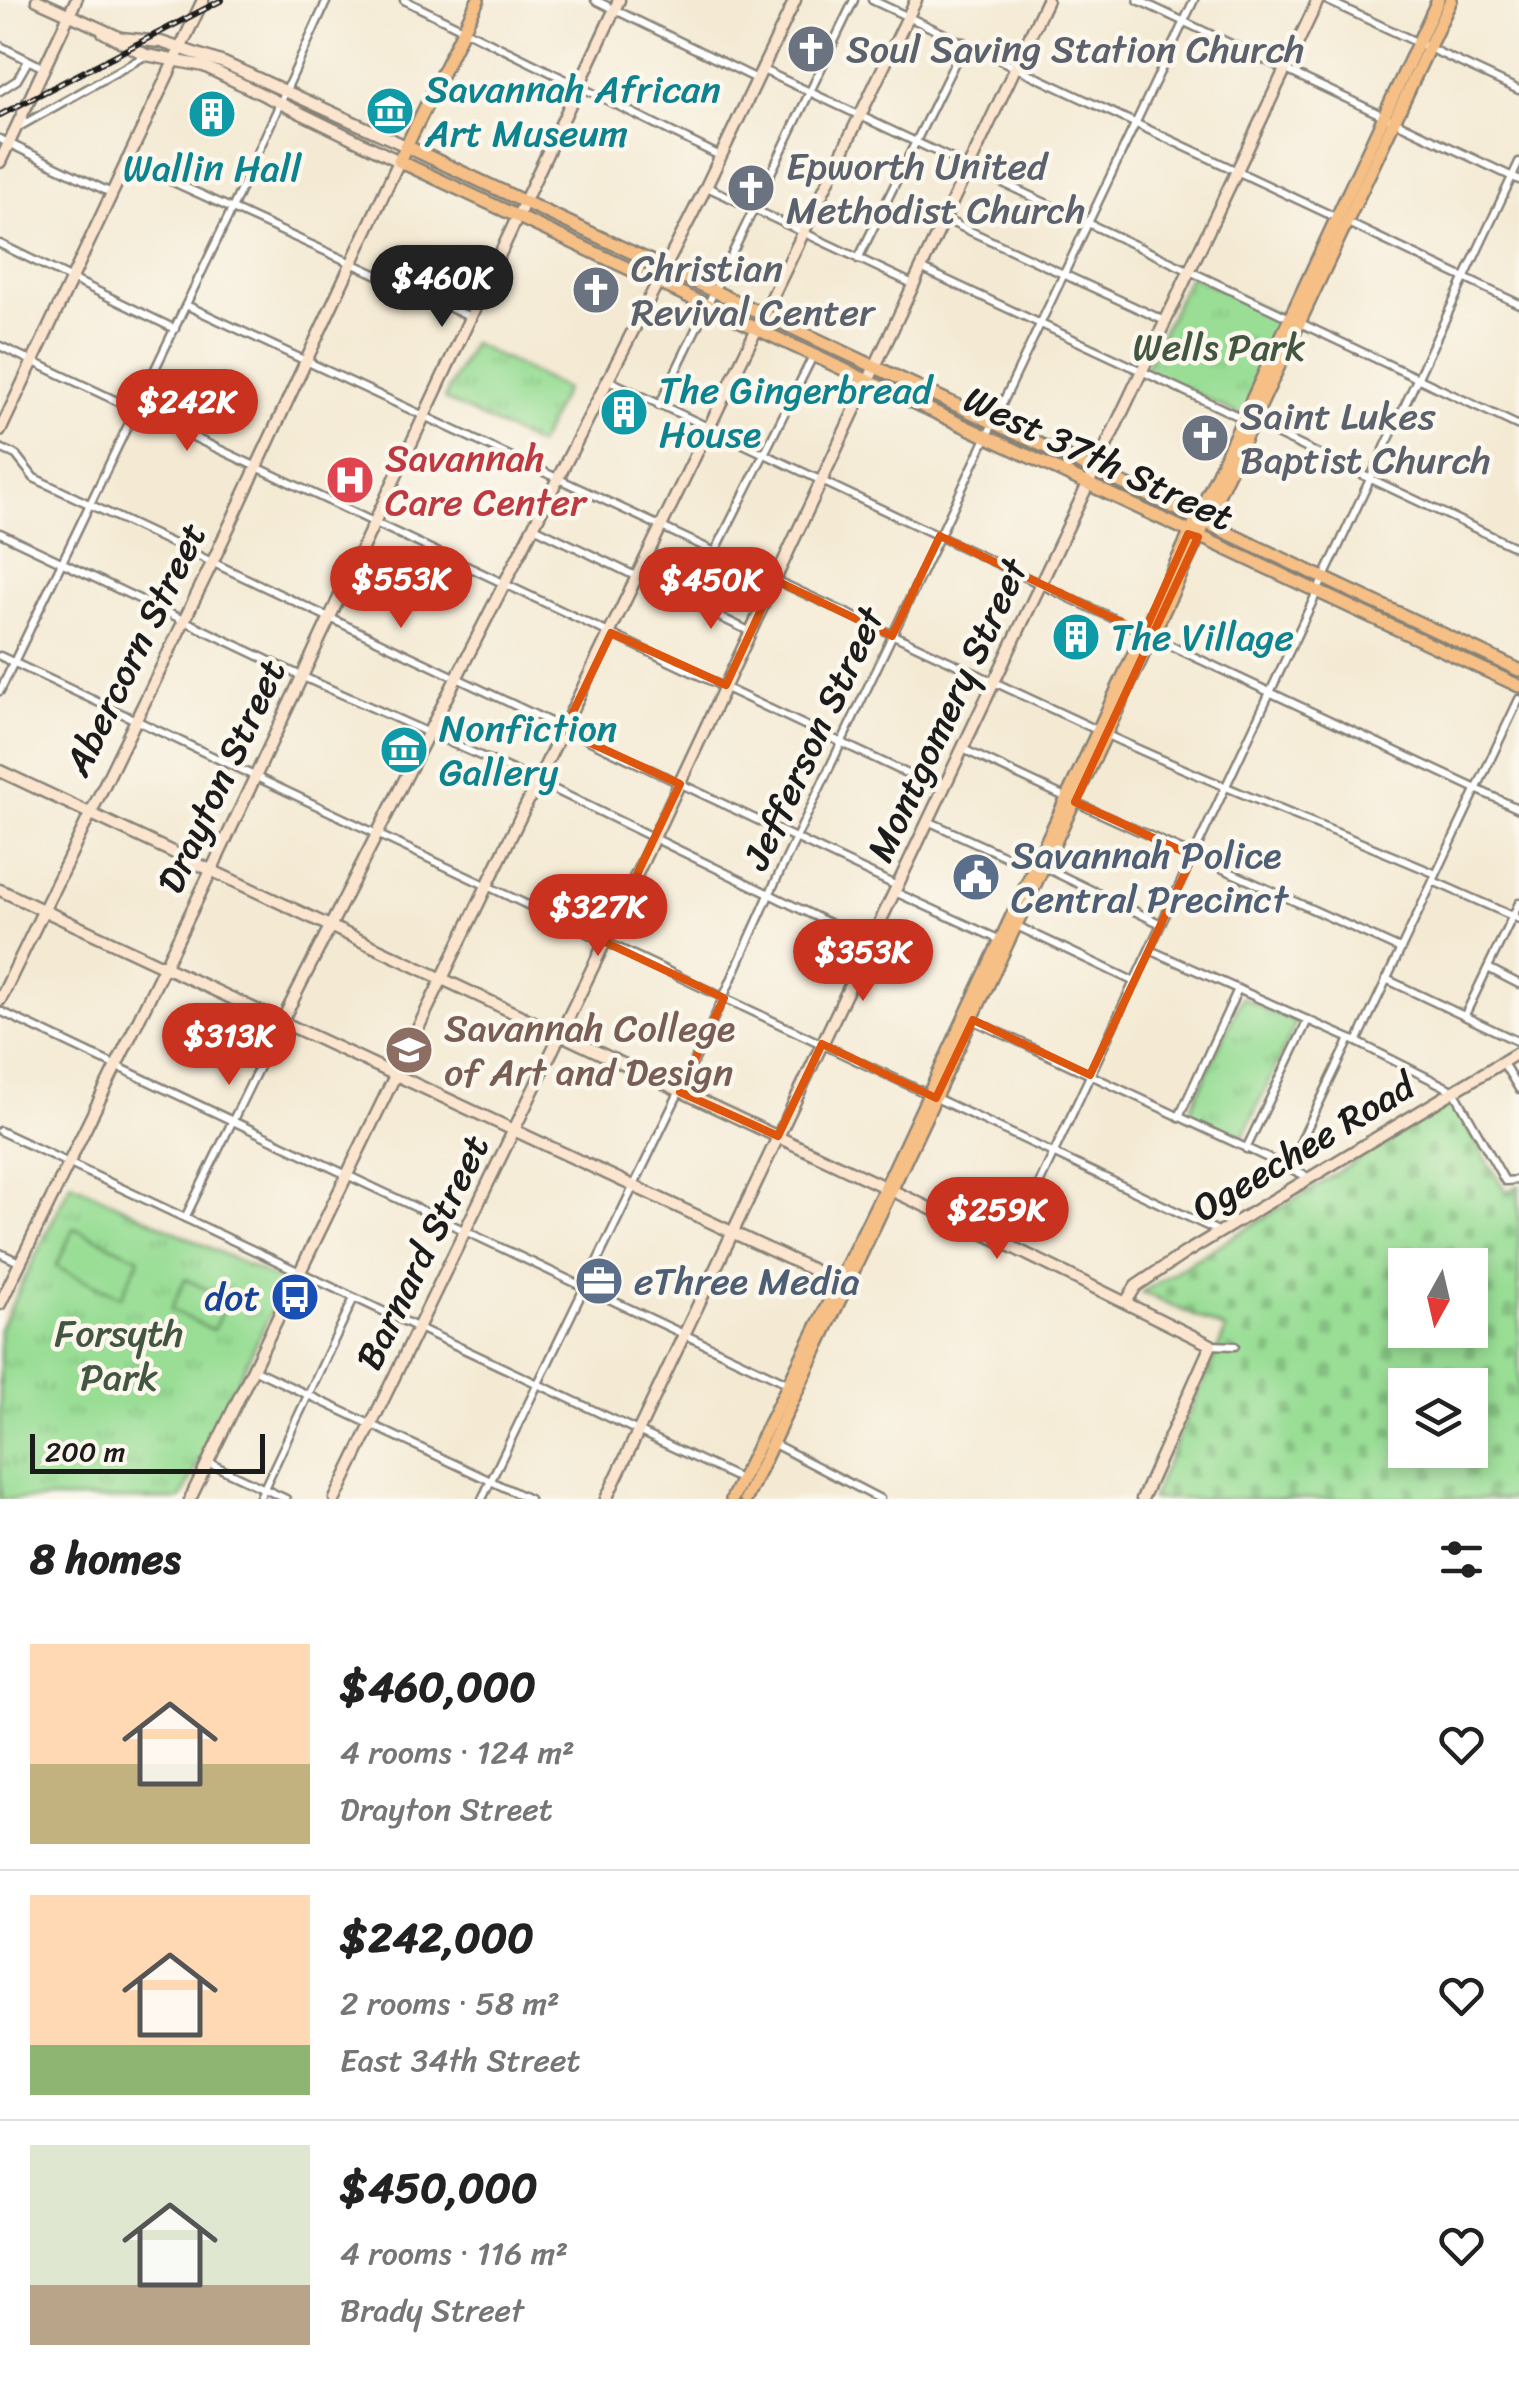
<!DOCTYPE html>
<html lang="en">
<head>
<meta charset="utf-8">
<style>
  :root { --surface:#fff; --page:#f2f2f2; --text:#222; --muted:#767676; --line:#e0e0e0; --accent:#c8321e }
  body { margin:0; font-family:Sriracha,sans-serif; background:var(--page); color:var(--text); height:100vh; display:flex; flex-direction:column; font-size:38px; white-space:nowrap }
  * { box-sizing:border-box; margin:0 }
  p { font-size:32px; color:var(--muted) }
  .icon { flex:none; width:55px; height:55px; fill:none; stroke:currentColor; stroke-width:2; stroke-linecap:round; stroke-linejoin:round }
  .map { position:relative; height:1499px; overflow:hidden }
  .drawer { display:flex; flex-direction:column; background:var(--surface); flex:1 }
  .drawer>* { flex:none }
  .needle { width:65px; rotate:188deg }
  .buttons { position:absolute; left:1388px; top:1248px; display:grid; gap:20px }
  .buttons a { display:grid; place-items:center; width:100px; height:100px; border-radius:0px; background:var(--surface); box-shadow:0 5px 15px #0003; font-size:50px }
  .scale { position:absolute; left:30px; bottom:25px; width:235px; box-sizing:border-box; padding-left:10px; border:5px solid #1c1c1c; border-top:0; font-size:28px; line-height:35px; white-space:nowrap; color:#1c1c1c; -webkit-text-stroke:8px #fbf7ec; paint-order:stroke }
  .price { position:absolute; translate:-50% -85px; padding:0 22px; border-radius:35px; background:var(--accent); color:#fff; font-size:32px; line-height:65px; filter:drop-shadow(0 2px 5px #0008) }
  .price::after { content:''; position:absolute; left:50%; top:60px; width:30px; height:22px; margin-left:-15px; background:inherit; clip-path:polygon(0 0,100% 0,50% 100%) }
  .price.active { background:#222; color:#fff }
  ul { padding:0; list-style:none }
  li { display:flex; align-items:center; gap:30px; height:250px; padding:0 30px }
  li+li { border-top:2px solid var(--line) }
  li span { display:grid; place-items:center; flex:none; width:280px; height:200px; border-radius:0px; color:#555 }
  li>.icon { margin-inline-start:auto }
  span .icon { width:120px; height:120px; fill:#fffc; stroke-width:1 }
  li b { font-size:42px }
  h2 { display:flex; justify-content:space-between; align-items:center; height:120px; padding:0 30px; font-size:42px }
  .map>svg:first-child { display:block }
  .grass { fill:url(#grass-tufts); stroke:#5b7d59; stroke-width:2.5 }
  .cemetery { fill:url(#cemetery-stones); stroke:#5b7d59; stroke-width:2.5; fill-rule:evenodd }
  .pitch { fill:#9ade96; stroke:#5b7d59; stroke-width:2.5 }
  .lines { fill:none; stroke-linecap:round; stroke-linejoin:round }
  .street-casing { stroke:#888378; stroke-width:11 }
  .secondary-casing { stroke:#888378; stroke-width:15 }
  .primary-casing { stroke:#888378; stroke-width:16 }
  .street { stroke:#fff; stroke-width:6 }
  .secondary { stroke:#fbe5cf; stroke-width:10 }
  .primary { stroke:#f5bf86; stroke-width:11 }
  .rail-casing { stroke:#1c1c1c; stroke-width:6 }
  .rail { stroke:#fbf7ec; stroke-width:2.5; stroke-dasharray:8; stroke-linecap:butt }
  .marked { fill:none; stroke:#de560d; stroke-width:8; stroke-linejoin:round }
  .labels { text-anchor:middle; stroke-width:9; stroke-linejoin:round; paint-order:stroke }
  .worship-label { font-size:38px; fill:#5b616d; stroke:#fbf7ec; text-anchor:start }
  .culture-label { font-size:38px; fill:#0d838f; stroke:#fbf7ec; text-anchor:start }
  .park-label { font-size:38px; fill:#425641; stroke:#fbf7ec }
  .health-label { font-size:38px; fill:#be3a42; stroke:#fbf7ec; text-anchor:start }
  .street-label { font-size:38px; fill:#1c1c1c; stroke:#fbf7ec }
  .service-label { font-size:38px; fill:#4e5e75; stroke:#fbf7ec; text-anchor:start }
  .education-label { font-size:38px; fill:#785e54; stroke:#fbf7ec; text-anchor:start }
  .transit-label { font-size:38px; fill:#164399; stroke:#fbf7ec; text-anchor:end }
</style>
</head>
<body>
<div class="map">
<svg width="1519" height="1499" viewBox="0 0 1519 1499">
  <defs>
    <pattern id="grass-tufts" width="24" height="20" patternUnits="userSpaceOnUse" patternTransform="scale(2.5)"><rect width="24" height="20" fill="#9ade96"/><path d="M3 7l-1-3M5 7V3M7 7l1-3M15 17l-1-3M17 17v-4M19 17l1-3" fill="none" stroke="#84be81"/></pattern>
    <pattern id="cemetery-stones" width="16" height="16" patternUnits="userSpaceOnUse" patternTransform="scale(2.5)"><rect width="16" height="16" fill="#9ade96"/><path d="M2 7V4a2 2 0 0 1 4 0v3zM10 15v-3a2 2 0 0 1 4 0v3z" fill="#84be81"/></pattern>
  </defs>
  <rect width="100%" height="100%" fill="#fbf7ec"/>
  <filter id="ink" filterUnits="userSpaceOnUse"><feTurbulence type="fractalNoise" baseFrequency=".01" numOctaves="2"/><feDisplacementMap in="SourceGraphic" scale="20" xChannelSelector="R" yChannelSelector="G"/><feConvolveMatrix kernelMatrix="1 2 1 2 8 2 1 2 1" color-interpolation-filters="sRGB"/></filter>
  <filter id="wash" filterUnits="userSpaceOnUse"><feTurbulence type="fractalNoise" baseFrequency=".0048" numOctaves="4" result="noise"/><feDisplacementMap in="SourceGraphic" scale="40" xChannelSelector="R" yChannelSelector="G"/><feGaussianBlur stdDeviation="2.25" result="paint"/><feColorMatrix in="noise" values="0 0 0 0 0 0 0 0 0 0 0 0 0 0 0 0 0 1.4 0 .05"/><feComposite in="paint" operator="in"/></filter>
  <g filter="url(#wash)">
    <rect width="100%" height="100%" fill="#f4ead4"/>
    <g class="grass">
      <polygon points="1190,275 1293,323 1248,419 1144,370"/>
      <polygon points="472,343 565,389 538,445 444,399"/>
      <polygon points="1242,997 1296,1023 1241,1141 1187,1116"/>
      <polygon points="71,1183 285,1283 181,1499 0,1499 0,1329"/>
    </g>
    <path class="cemetery" d="M1452 1103 1506 1192 1519 1185V1499H1151L1226 1330 1142 1292ZM1405 1265H1470V1330H1405ZM1405 1385H1470V1450H1405Z"/>
    <g class="pitch">
      <polygon points="74,1228 139,1258 121,1297 56,1267"/>
      <polygon points="185,1279 228,1299 213,1330 171,1310"/>
    </g>
  </g>
  <g filter="url(#ink)">
    <g class="lines">
      <g class="street-casing">
        <g id="street">
          <polyline points="404,0 720,156"/>
          <polyline points="595,0 757,79"/>
          <polyline points="872,0 1337,218"/>
          <polyline points="1138,0 1519,180"/>
          <polyline points="1326,0 1519,90"/>
          <polyline points="0,46 44,68"/>
          <polyline points="763,70 1519,426"/>
          <polyline points="0,91 17,80 28,61"/>
          <polyline points="17,128 145,56"/>
          <polyline points="0,139 109,192"/>
          <polyline points="125,160 470,317"/>
          <polyline points="707,187 913,284"/>
          <polyline points="944,219 1165,321"/>
          <polyline points="1348,223 1519,304"/>
          <polyline points="0,244 175,329"/>
          <polyline points="858,259 965,42"/>
          <polyline points="921,268 1242,418"/>
          <polyline points="186,305 1097,730"/>
          <polyline points="0,346 942,790"/>
          <polyline points="608,380 1144,633"/>
          <polyline points="659,406 854,0"/>
          <polyline points="1253,423 1519,549"/>
          <polyline points="0,448 16,455 34,478 897,886"/>
          <polyline points="534,527 751,632"/>
          <polyline points="0,533 301,676 539,782 870,943"/>
          <polyline points="715,552 813,356"/>
          <polyline points="1152,637 1519,809"/>
          <polyline points="0,656 1220,1232"/>
          <polyline points="0,691 232,209 327,0"/>
          <path d="M1107 735C1215 785 1326 827 1436 874"/>
          <polyline points="963,749 1065,797"/>
          <polyline points="1075,802 1400,949"/>
          <polyline points="928,821 1031,868"/>
          <polyline points="1044,867 1161,924"/>
          <polyline points="1433,881 1519,919"/>
          <polyline points="895,892 998,939"/>
          <polyline points="1017,926 1135,982"/>
          <polyline points="1150,950 1357,1042 1454,1091 1505,1181 1519,1180"/>
          <polyline points="1488,968 1519,984"/>
          <polyline points="1386,979 1519,1042"/>
          <polyline points="0,1011 787,1383"/>
          <polyline points="1465,1015 1519,903"/>
          <polyline points="973,1020 1308,1177"/>
          <polyline points="1357,1042 1519,699"/>
          <polyline points="1503,1063 1519,1089"/>
          <polyline points="1179,1117 1238,989"/>
          <polyline points="0,1131 742,1480"/>
          <polyline points="1246,1149 1308,1020"/>
          <polyline points="1288,1168 1350,1039"/>
          <polyline points="185,1218 281,1022"/>
          <polyline points="1010,1246 1519,162"/>
          <polyline points="0,1253 19,1262"/>
          <polyline points="1211,1345 1235,1346"/>
          <polyline points="253,1369 529,1499"/>
          <polyline points="774,1444 880,1499"/>
          <polyline points="209,1463 286,1499"/>
          <polyline points="259,1499 354,1298"/>
          <polyline points="482,1499 702,1045 769,895 1194,0"/>
        </g>
      </g>
      <g class="secondary-casing">
        <g id="secondary">
          <polyline points="37,0 121,38 161,42 224,63 406,146"/>
          <polyline points="0,162 76,0"/>
          <polyline points="0,431 203,0"/>
          <polyline points="0,771 1010,1246 1211,1345 1142,1499"/>
          <polyline points="0,890 845,1285"/>
          <polyline points="0,1000 213,561 399,161 204,66 146,55 103,32"/>
          <polyline points="282,1021 706,187 795,0"/>
          <polyline points="1126,1302 1136,1286 1185,1253 1519,1052"/>
          <polyline points="0,1304 211,871 619,0"/>
          <polyline points="190,1499 916,0"/>
          <polyline points="335,1499 605,942 1047,0"/>
          <polyline points="606,1499 1318,0"/>
        </g>
      </g>
      <g class="primary-casing">
        <g id="primary">
          <polyline points="478,0 399,161 1519,686"/>
          <polyline points="406,146 1519,670"/>
          <polyline points="732,1499 890,1178 1438,0"/>
          <polyline points="746,1499 1451,0"/>
        </g>
      </g>
      <use href="#street" class="street"/>
      <use href="#secondary" class="secondary"/>
      <use href="#primary" class="primary"/>
      <g class="rail-casing">
        <polyline id="rail" points="0,115 222,0"/>
      </g>
      <use href="#rail" class="rail"/>
    </g>
  </g>
  <path class="marked" d="M1188 534 1198 537 1075 802 1193 856 1090 1075 973 1020 936 1098 822 1044 778 1136 680 1092 724 998 605 942 680 784 564 731 611 633 726 685 775 580 892 636 940 536 1144 633Z"/>
  <defs>
    <g id="church-disc" transform="scale(2.5)"><circle r="9.5" fill="#6b7280" stroke="#fbf7ec"/><path d="M-1.2-6h2.4v3.5h3.3v2.4h-3.3V6h-2.4V-.1h-3.3v-2.4h3.3Z" fill="#fff"/></g>
    <g id="museum-disc" transform="scale(2.5)"><circle r="9.5" fill="#0f9aa8" stroke="#fbf7ec"/><path d="M0-6L6-3V-2H-6V-3ZM-5-1h2V3h-2ZM-1-1h2V3h-2ZM3-1h2V3H3ZM-6 4H6V6H-6Z" fill="#fff"/></g>
    <g id="building-disc" transform="scale(2.5)"><circle r="9.5" fill="#0f9aa8" stroke="#fbf7ec"/><path d="M-4-6H4V6H1V3H-1V6H-4ZM-2.5-4.3h1.7v1.8h-1.7ZM.8-4.3h1.7v1.8H.8ZM-2.5-1h1.7V.8h-1.7ZM.8-1h1.7V.8H.8Z" fill="#fff"/></g>
    <g id="hospital-disc" transform="scale(2.5)"><circle r="9.5" fill="#e0444e" stroke="#fbf7ec"/><path d="M-5-5h3v3.5h4V-5h3V5h-3V1.5h-4V5h-3Z" fill="#fff"/></g>
    <g id="civic-disc" transform="scale(2.5)"><circle r="9.5" fill="#5c6f8a" stroke="#fbf7ec"/><path d="M-.6-6.5H3V-4.5H.6V-3L4-1V1h2V6H-6V1h2V-1L-.6-3ZM-1.2 2.5V6h2.4V2.5Z" fill="#fff"/></g>
    <g id="university-disc" transform="scale(2.5)"><circle r="9.5" fill="#8d6e63" stroke="#fbf7ec"/><path d="M0-5L7-2L0 1L-7-2ZM-4 1L0 2.5L4 1V4Q0 6-4 4Z" fill="#fff"/></g>
    <g id="office-disc" transform="scale(2.5)"><circle r="9.5" fill="#5c6f8a" stroke="#fbf7ec"/><path d="M-6-3h4V-5.5h4V-3h4V5H-6ZM-1-4.5V-3h2v-1.5ZM-6 0V1H6V0Z" fill="#fff"/></g>
    <g id="bus-disc" transform="scale(2.5)"><circle r="9.5" fill="#1a4fb4" stroke="#fbf7ec"/><path d="M-5-6H5V4H4V6H2V4H-2V6H-4V4H-5ZM-3.5-4V0h7V-4ZM-3.5 1.2v1.5H-2V1.2ZM2 1.2v1.5H3.5V1.2Z" fill="#fff"/></g>
  </defs>
  <g fill-rule="evenodd">
    <use href="#church-disc" x="811" y="49"/>
    <use href="#museum-disc" x="390" y="111"/>
    <use href="#building-disc" x="212" y="114"/>
    <use href="#church-disc" x="751" y="188"/>
    <use href="#church-disc" x="596" y="290"/>
    <use href="#building-disc" x="624" y="412"/>
    <use href="#church-disc" x="1205" y="438"/>
    <use href="#hospital-disc" x="350" y="480"/>
    <use href="#building-disc" x="1076" y="637"/>
    <use href="#museum-disc" x="404" y="750"/>
    <use href="#civic-disc" x="976" y="877"/>
    <use href="#university-disc" x="409" y="1050"/>
    <use href="#office-disc" x="599" y="1281"/>
    <use href="#bus-disc" x="295" y="1297"/>
  </g>
  <g class="labels">
    <g class="worship-label">
      <text x="846" y="62">Soul Saving Station Church</text>
      <text x="786" y="179">Epworth United<tspan x="786" dy="44">Methodist Church</tspan></text>
      <text x="631" y="281">Christian<tspan x="631" dy="44">Revival Center</tspan></text>
      <text x="1240" y="429">Saint Lukes<tspan x="1240" dy="44">Baptist Church</tspan></text>
    </g>
    <g class="culture-label">
      <text x="425" y="102">Savannah African<tspan x="425" dy="44">Art Museum</tspan></text>
      <text x="212" y="181" text-anchor="middle">Wallin Hall</text>
      <text x="659" y="403">The Gingerbread<tspan x="659" dy="44">House</tspan></text>
      <text x="1111" y="650">The Village</text>
      <text x="439" y="741">Nonfiction<tspan x="439" dy="44">Gallery</tspan></text>
    </g>
    <g class="park-label">
      <text x="1219" y="360">Wells Park</text>
      <text x="119" y="1346">Forsyth<tspan x="119" dy="44">Park</tspan></text>
    </g>
    <g class="health-label">
      <text x="385" y="471">Savannah<tspan x="385" dy="44">Care Center</tspan></text>
    </g>
    <g class="street-label">
      <text transform="translate(1099 458) rotate(25)" y="13">West 37th Street</text>
      <text transform="translate(135 649) rotate(-64)" y="13">Abercorn Street</text>
      <text transform="translate(947 710) rotate(-65)" y="13">Montgomery Street</text>
      <text transform="translate(813 738) rotate(-65)" y="13">Jefferson Street</text>
      <text transform="translate(221 776) rotate(-65)" y="13">Drayton Street</text>
      <text transform="translate(1303 1147) rotate(-31)" y="13">Ogeechee Road</text>
      <text transform="translate(422 1252) rotate(-64)" y="13">Barnard Street</text>
    </g>
    <g class="service-label">
      <text x="1011" y="868">Savannah Police<tspan x="1011" dy="44">Central Precinct</tspan></text>
      <text x="634" y="1294">eThree Media</text>
    </g>
    <g class="education-label">
      <text x="444" y="1041">Savannah College<tspan x="444" dy="44">of Art and Design</tspan></text>
    </g>
    <g class="transit-label">
      <text x="260" y="1310">dot</text>
    </g>
  </g>
</svg>
<div class="buttons">
<a><svg class="needle" viewBox="-14 -14 28 28"><path d="M0-13l5 13h-10z" fill="#e53935"/><path d="M0 13l5-13h-10z" fill="#767676"/></svg></a>
<a><svg class="icon" aria-label="layers" viewBox="0 0 24 24"><path d="M12 4l9 5-9 5-9-5zM3 14l9 5 9-5"/></svg></a>
</div>
<div class="scale">200 m</div>
<b class="price active" style="left:442px;top:330px">$460K</b>
<b class="price" style="left:187px;top:454px">$242K</b>
<b class="price" style="left:401px;top:631px">$553K</b>
<b class="price" style="left:711px;top:632px">$450K</b>
<b class="price" style="left:598px;top:959px">$327K</b>
<b class="price" style="left:863px;top:1004px">$353K</b>
<b class="price" style="left:229px;top:1088px">$313K</b>
<b class="price" style="left:997px;top:1262px">$259K</b>
</div>
<section class="drawer">
<h2>8 homes<svg class="icon" aria-label="filters" viewBox="0 0 24 24"><path d="M4 7h16M4 17h16"/><circle cx="9" cy="7" r="2"/><circle cx="15" cy="17" r="2"/></svg></h2>
<ul>
<li><span style="background:linear-gradient(#ffd9b3 60%,#c2b280 0)"><svg class="icon" aria-label="home" viewBox="0 0 24 24"><path d="M3 11l9-7 9 7M6 9v11h12V9"/></svg></span><div><b>$460,000</b><p>4 rooms · 124 m²</p><p>Drayton Street</p></div><svg class="icon" aria-label="heart" viewBox="0 0 24 24"><path d="M12 20l-8-8c-3-5 5-10 8-4 3-6 11-1 8 4z"/></svg></li>
<li><span style="background:linear-gradient(#ffd9b3 75%,#8fb573 0)"><svg class="icon" aria-label="home" viewBox="0 0 24 24"><path d="M3 11l9-7 9 7M6 9v11h12V9"/></svg></span><div><b>$242,000</b><p>2 rooms · 58 m²</p><p>East 34th Street</p></div><svg class="icon" aria-label="heart" viewBox="0 0 24 24"><path d="M12 20l-8-8c-3-5 5-10 8-4 3-6 11-1 8 4z"/></svg></li>
<li><span style="background:linear-gradient(#dfe7d0 70%,#b9a48a 0)"><svg class="icon" aria-label="home" viewBox="0 0 24 24"><path d="M3 11l9-7 9 7M6 9v11h12V9"/></svg></span><div><b>$450,000</b><p>4 rooms · 116 m²</p><p>Brady Street</p></div><svg class="icon" aria-label="heart" viewBox="0 0 24 24"><path d="M12 20l-8-8c-3-5 5-10 8-4 3-6 11-1 8 4z"/></svg></li>
</ul>
</section>
</body>
</html>
